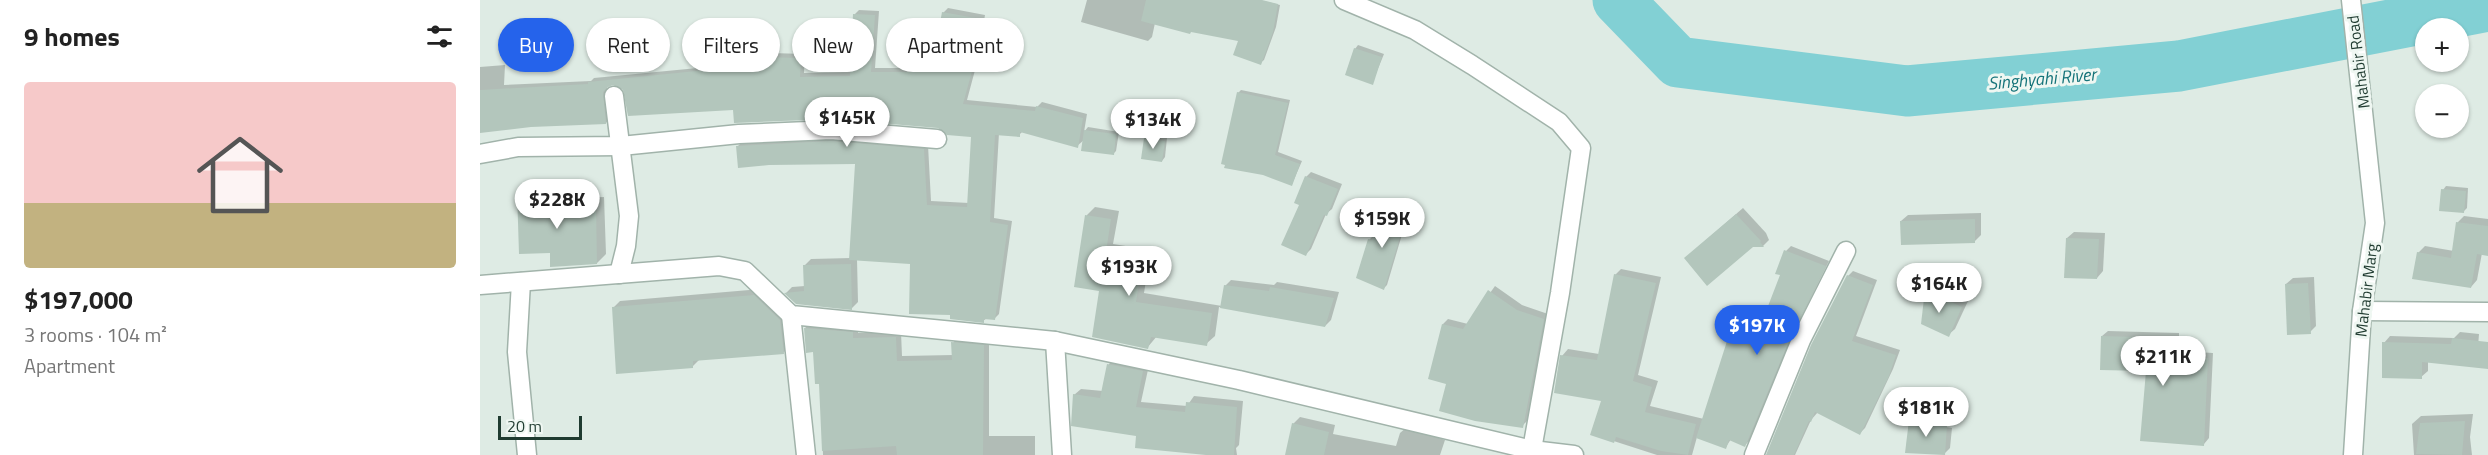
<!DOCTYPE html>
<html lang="en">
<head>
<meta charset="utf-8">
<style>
  :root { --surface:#fff; --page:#f2f2f2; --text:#222; --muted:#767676; --line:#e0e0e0; --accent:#2563eb }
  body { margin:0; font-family:"Titillium Web",sans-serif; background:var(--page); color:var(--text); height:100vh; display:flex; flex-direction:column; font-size:22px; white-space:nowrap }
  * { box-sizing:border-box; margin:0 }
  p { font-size:20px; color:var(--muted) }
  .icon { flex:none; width:33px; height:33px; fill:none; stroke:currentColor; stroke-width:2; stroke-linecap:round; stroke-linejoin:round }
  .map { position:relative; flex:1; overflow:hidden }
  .details { display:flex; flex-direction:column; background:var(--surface); width:480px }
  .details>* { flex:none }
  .guide { position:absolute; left:18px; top:18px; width:570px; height:54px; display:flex; gap:12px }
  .buttons { position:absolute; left:1935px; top:18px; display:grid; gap:12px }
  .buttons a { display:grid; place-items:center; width:54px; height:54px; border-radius:50%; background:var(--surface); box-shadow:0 2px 4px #0004; font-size:30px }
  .scale { position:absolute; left:18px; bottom:15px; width:84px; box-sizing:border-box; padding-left:6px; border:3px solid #1f3b30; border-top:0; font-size:16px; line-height:21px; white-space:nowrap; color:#1f3b30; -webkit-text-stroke:4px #eff7f2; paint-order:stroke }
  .price { position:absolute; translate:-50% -51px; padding:0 14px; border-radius:21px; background:#fff; color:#222; font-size:20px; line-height:39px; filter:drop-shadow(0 2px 3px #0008) }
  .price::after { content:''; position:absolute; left:50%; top:36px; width:18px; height:14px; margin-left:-9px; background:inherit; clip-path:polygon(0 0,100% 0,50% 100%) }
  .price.selected { background:var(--accent); color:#fff }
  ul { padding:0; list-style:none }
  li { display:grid; align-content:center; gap:12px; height:318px; padding:0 24px }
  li+li { border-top:2px solid var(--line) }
  li span { display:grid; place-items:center; height:186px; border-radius:6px; color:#555 }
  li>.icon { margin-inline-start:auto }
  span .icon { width:108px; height:108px; fill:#fffc; stroke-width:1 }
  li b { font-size:26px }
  h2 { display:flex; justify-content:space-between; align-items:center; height:72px; padding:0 24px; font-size:26px }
  .pill { padding:0 21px; border-radius:27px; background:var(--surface); box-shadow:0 2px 4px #0004; font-size:21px; line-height:54px }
  .pill.selected { background:var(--accent); color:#fff }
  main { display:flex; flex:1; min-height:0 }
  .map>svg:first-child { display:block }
  .shadow { fill:#0003 }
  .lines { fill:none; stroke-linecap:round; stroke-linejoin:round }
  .river { stroke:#82d0d4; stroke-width:51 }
  .building { fill:#b3c6bc }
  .minor-casing { stroke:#a1b3aa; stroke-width:21 }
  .minor { stroke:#fff; stroke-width:18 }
  .labels { text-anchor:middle; stroke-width:6; stroke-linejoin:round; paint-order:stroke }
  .street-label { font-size:16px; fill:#1f3b30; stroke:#eff7f2 }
  .water-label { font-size:18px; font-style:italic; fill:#16747a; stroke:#eff7f2 }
</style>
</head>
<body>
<main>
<section class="details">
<h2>9 homes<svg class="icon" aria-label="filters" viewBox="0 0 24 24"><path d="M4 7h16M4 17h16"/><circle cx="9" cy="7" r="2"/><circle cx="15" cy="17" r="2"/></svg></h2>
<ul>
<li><span style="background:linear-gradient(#f6c9c9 65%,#c2b280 0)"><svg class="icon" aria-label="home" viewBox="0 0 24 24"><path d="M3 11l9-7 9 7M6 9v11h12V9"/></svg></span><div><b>$197,000</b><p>3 rooms · 104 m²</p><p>Apartment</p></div></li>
</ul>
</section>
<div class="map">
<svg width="2008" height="455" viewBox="0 0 2008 455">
  <rect width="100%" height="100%" fill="#deebe4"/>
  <g class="shadow">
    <polygon points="607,0 779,0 800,5 796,27 784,60 780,63 760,40 675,23 672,37 668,41 601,22"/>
    <polygon points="468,8 505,15 498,59 487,100 557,107 562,102 607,114 604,132 608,127 639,132 636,151 633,154 604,140 597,146 543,131 539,135 519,133 514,218 532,221 519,314 514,319 507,318 503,321 472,313 432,263 377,259 378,302 372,308 317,303 306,293 312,287 325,286 324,266 331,259 371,258 376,163 258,146 262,142 356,137 448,145 451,201 489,203 493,136 459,126 254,109 145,89 133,83 127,86 130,118 126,123 51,126 0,131 0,67 25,65 24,85 111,81 114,78 228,67 232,63 252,62 252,56 257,52 325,54 324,73 372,72 375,14 379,10 399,11 395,68 454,68 463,13"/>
    <polygon points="878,45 904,54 892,83 875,49"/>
    <polygon points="761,90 810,100 798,152 822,161 812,184 758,93"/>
    <polygon points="669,135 687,138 685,157 682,161 665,138"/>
    <polygon points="831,172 862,184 852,209 846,214 831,249 826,254 821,204 826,177"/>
    <polygon points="48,182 77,182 77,199 124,197 126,254 117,263 72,252 39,191"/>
    <polygon points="1966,186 1988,188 1987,208 1984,211 1963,190"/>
    <polygon points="908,204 929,211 907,285 904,288 889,240 892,237 895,237 905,207"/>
    <polygon points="615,207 639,211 633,244 671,250 664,293 742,306 745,286 751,280 794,285 797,282 859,292 851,320 845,326 739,307 735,336 726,344 677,336 667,348 621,290 596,286 607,215"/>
    <polygon points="1263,208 1286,233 1289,240 1283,246 1217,248"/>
    <polygon points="1501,213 1501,235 1494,242 1421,221 1428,215"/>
    <polygon points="1984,216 2008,219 2008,254 2002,253 1997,280 1991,287 1938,253 1945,246 1974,251 1978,222"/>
    <polygon points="1594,232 1625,233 1623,271 1617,278 1587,238"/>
    <polygon points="1311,246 1349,261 1315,329 1270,440 1265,445 1251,439 1246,447 1217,437 1212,455 1177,455 1112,434 1123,399 1082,356 1088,349 1119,354 1135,275 1141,269 1181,277 1158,375 1178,381 1170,406 1224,419 1250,339 1255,334 1260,336 1264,322 1269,317 1284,322 1302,275 1306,251"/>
    <polygon points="1373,271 1397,280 1376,336 1420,350 1413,369 1385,428 1380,433 1338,412 1331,420 1315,455 1288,455 1368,276"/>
    <polygon points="1834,277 1836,326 1830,332 1806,284 1813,278"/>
    <polygon points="1453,284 1488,301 1475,329 1468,335 1443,323 1447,291"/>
    <polygon points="1015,286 1042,305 1068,314 1047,421 1042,426 968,383 963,324 968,319 988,324"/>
    <polygon points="281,289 306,314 310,346 303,353 220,359 212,367 133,308 140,301"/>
    <polygon points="331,322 378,327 378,333 421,332 422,356 473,355 473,343 478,337 509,340 509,436 555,436 555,455 343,455 341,383 335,350 325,328"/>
    <polygon points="1628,331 1699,333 1699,351 1733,353 1729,438 1724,444 1668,369 1622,336"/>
    <polygon points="1980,332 1999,334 1997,359 1948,361 1948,371 1941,377 1904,343 1910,336 1974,338"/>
    <polygon points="635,358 669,365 661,402 707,406 714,396 763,401 759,445 756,448 757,455 732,455 594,395 601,389 623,391 629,364"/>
    <polygon points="1437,414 1473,419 1472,425 1434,419 1434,422 1472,428 1470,448 1464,454 1431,420"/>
    <polygon points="1993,414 1990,437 1992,455 1934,455 1932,424 1941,416"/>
    <polygon points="820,417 855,425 853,434 916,446 920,433 927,427 965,440 960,455 806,455 813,424"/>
  </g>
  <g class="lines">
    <polyline class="river" points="1138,0 1198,62 1427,91 1699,66 2008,6"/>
  </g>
  <g class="building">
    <polygon points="666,0 782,0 798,4 793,32 781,65 753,55 758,41 711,32 710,34 661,21"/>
    <polygon points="462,12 501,19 494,64 483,104 555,111 556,106 603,118 598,148 540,132 540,137 515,135 510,222 528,225 515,320 504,319 504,323 470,319 470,315 429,314 430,264 369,260 375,164 289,165 258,168 256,146 351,141 444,149 447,205 487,207 491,137 467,135 458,128 352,119 254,123 253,110 148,116 143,90 133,85 128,87 123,92 126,124 51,127 0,133 0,90 108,84 108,82 226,70 226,67 250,65 251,56 321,58 320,77 370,76 373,14 395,15 391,72 451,72"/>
    <polygon points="874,48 902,57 893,85 865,75"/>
    <polygon points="757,92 808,103 795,155 820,164 812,186 783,175 744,168 745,165 741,164"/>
    <polygon points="604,130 636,134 634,155 601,151"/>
    <polygon points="664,138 685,141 682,162 661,159"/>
    <polygon points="825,176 858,189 847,216 844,215 826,256 801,245 819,205 814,203"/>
    <polygon points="1961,189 1986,191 1984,213 1959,211"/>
    <polygon points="68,190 69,207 116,206 117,264 70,267 70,253 39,254 37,191"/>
    <polygon points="903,206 927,214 904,290 876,278 888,239 892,240"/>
    <polygon points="1256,214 1281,241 1280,242 1284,247 1273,247 1227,286 1204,258"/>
    <polygon points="605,215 631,219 626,252 663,258 656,302 732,313 727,346 671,337 668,349 612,337 619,291 594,287"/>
    <polygon points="1495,219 1495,243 1421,245 1420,221"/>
    <polygon points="1976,222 2008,226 2008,256 1997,254 1991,288 1932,279 1937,252 1971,258"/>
    <polygon points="1586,238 1619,239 1617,279 1584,278"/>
    <polygon points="1304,250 1346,266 1311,336 1265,447 1249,440 1246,449 1216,438 1248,338 1257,341 1263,321 1280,327 1300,275 1295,274"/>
    <polygon points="371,264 372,310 316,304 304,293 324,291 323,265"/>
    <polygon points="1134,274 1176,283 1153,381 1172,387 1165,412 1216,424 1208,455 1181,451 1136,437 1134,443 1110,435 1121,401 1074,393 1080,355 1117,360"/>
    <polygon points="1367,275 1393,285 1372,341 1416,355 1409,376 1380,435 1335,412 1331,422 1329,421 1314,455 1286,455 1331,345"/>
    <polygon points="1828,283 1831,334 1807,335 1805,284"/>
    <polygon points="744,285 789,291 790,287 854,298 845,327 740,308"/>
    <polygon points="1008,290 1037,310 1064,319 1043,428 995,421 959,411 966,384 948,379 962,324 983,329"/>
    <polygon points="1445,290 1482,307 1469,337 1441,324"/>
    <polygon points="274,295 300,320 304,354 213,361 213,368 136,374 132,307"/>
    <polygon points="324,328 373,332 373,338 416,337 417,361 472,360 471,342 504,345 503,455 417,455 416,446 342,451 339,384 335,384 333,352 326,353"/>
    <polygon points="1621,336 1694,338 1694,356 1728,358 1724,446 1660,441 1666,371 1620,370"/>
    <polygon points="1972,338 2008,342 2008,369 1942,362 1942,379 1902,378 1902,342 1971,344"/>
    <polygon points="627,364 663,371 656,407 705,412 706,402 757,407 754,455 726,455 655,448 656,436 591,426 593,394 620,398"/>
    <polygon points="1429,420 1467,425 1465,455 1425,453"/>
    <polygon points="1985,421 1982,455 1936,454 1940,423"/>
    <polygon points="812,423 849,432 844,455 805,455"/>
  </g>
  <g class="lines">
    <g class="minor-casing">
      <g id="minor">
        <polyline points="864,0 935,30 992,65 1079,122 1101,148 1080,293 1051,455"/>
        <polyline points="1871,0 1895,223 1882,311 1873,455"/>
        <polyline points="134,96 149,216 146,246 139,274"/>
        <polyline points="0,154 38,147 141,146 259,134 351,130 457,139"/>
        <polyline points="41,282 37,352 47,455"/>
        <polyline points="0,285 239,266 265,271 311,315 575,341 759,380 1052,450 1094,455"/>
        <polyline points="1882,311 2008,312"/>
        <polyline points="311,315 326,455"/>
        <polyline points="575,341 582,455"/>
        <polyline points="1274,455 1321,340 1366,251"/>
      </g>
    </g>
    <use href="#minor" class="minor"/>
  </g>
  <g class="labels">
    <g class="street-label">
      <text transform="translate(1878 62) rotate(-97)" y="6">Mahabir Road</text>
      <text transform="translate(1886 290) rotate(-83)" y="6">Mahabir Marg</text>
    </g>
    <g class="water-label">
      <text transform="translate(1562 79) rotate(-5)" y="6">Singhyahi River</text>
    </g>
  </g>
</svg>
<div class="buttons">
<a>+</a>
<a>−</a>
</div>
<div class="scale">20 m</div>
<b class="price" style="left:367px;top:148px">$145K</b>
<b class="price" style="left:673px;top:150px">$134K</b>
<b class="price" style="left:77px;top:230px">$228K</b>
<b class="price" style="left:902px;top:249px">$159K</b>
<b class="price" style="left:649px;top:297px">$193K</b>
<b class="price" style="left:1459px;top:314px">$164K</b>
<b class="price selected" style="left:1277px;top:356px">$197K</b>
<b class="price" style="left:1683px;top:387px">$211K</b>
<b class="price" style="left:1446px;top:438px">$181K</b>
<div class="guide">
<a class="pill selected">Buy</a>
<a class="pill">Rent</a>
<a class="pill">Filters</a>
<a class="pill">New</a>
<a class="pill">Apartment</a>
</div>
</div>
</main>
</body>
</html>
